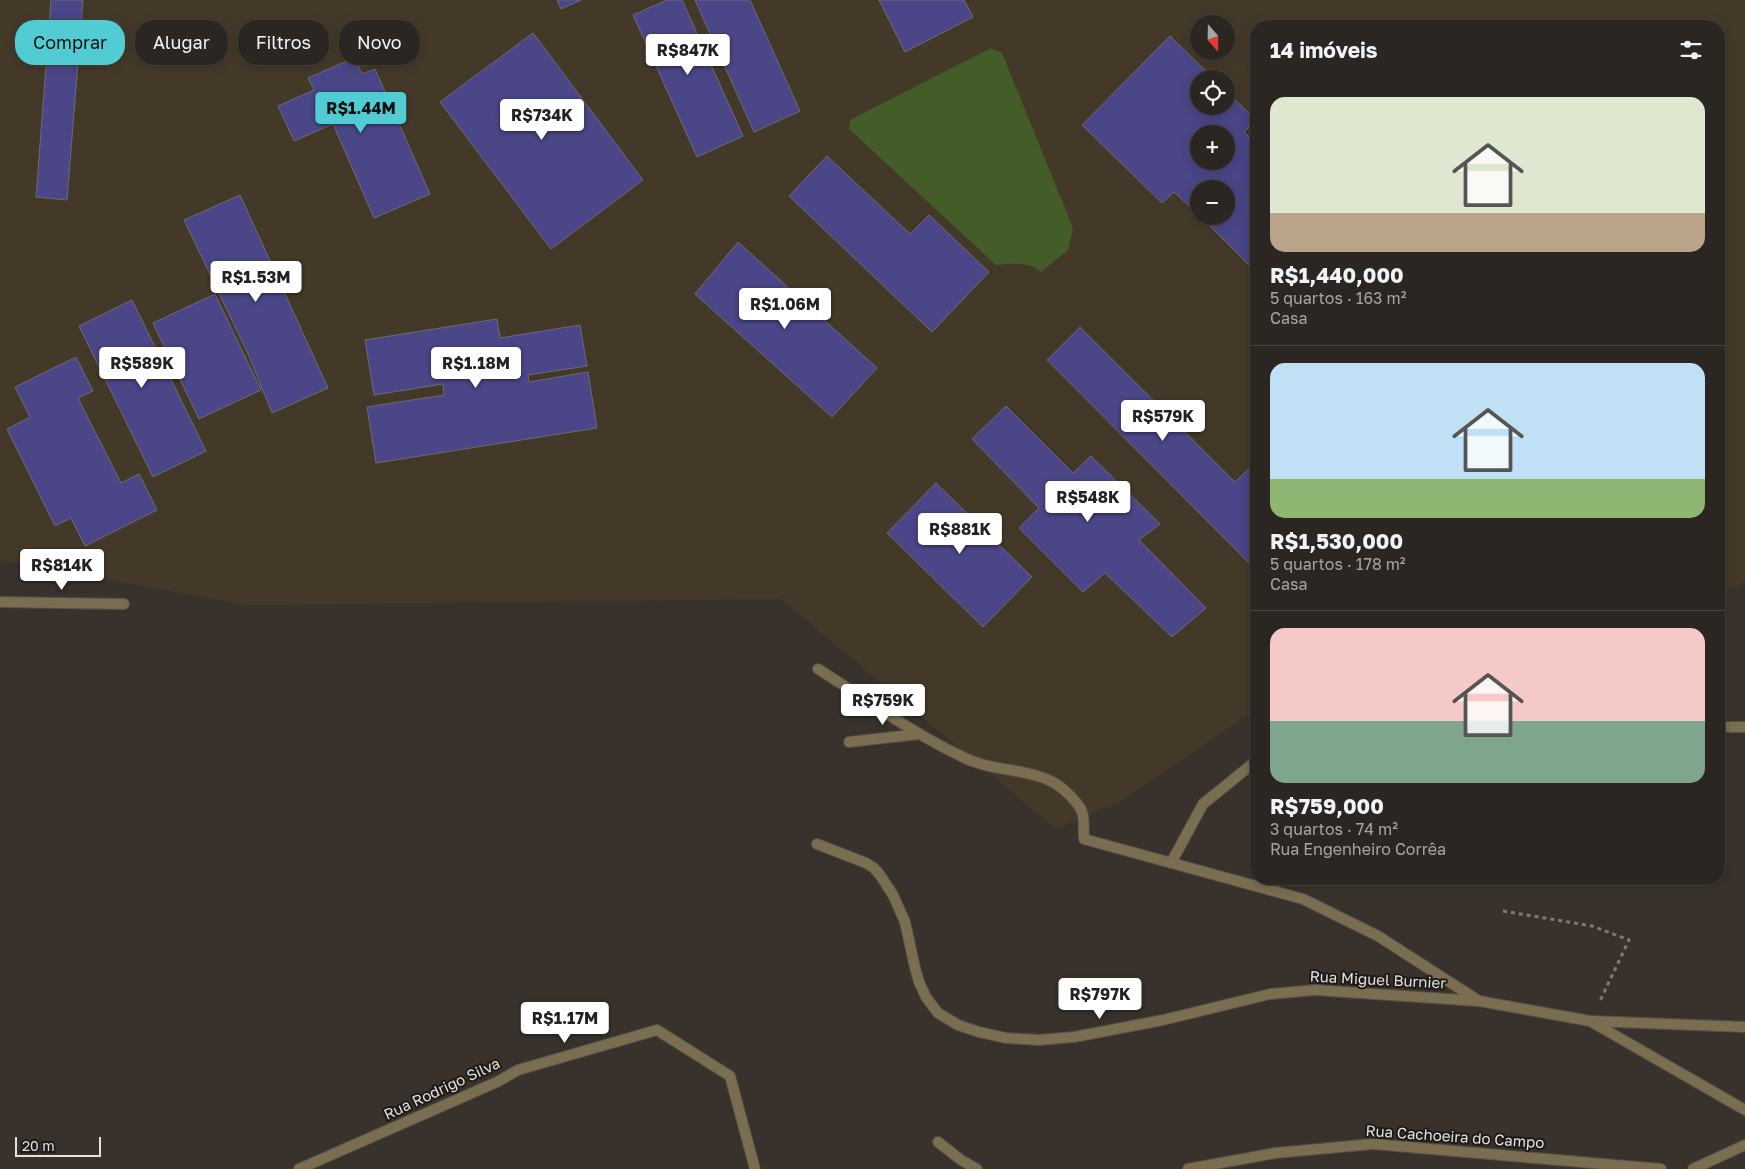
<!DOCTYPE html>
<html lang="pt">
<head>
<meta charset="utf-8">
<style>
  :root { --surface:#2b2621; --page:#37322e; --text:#f1f3f6; --muted:#a6a5a5; --line:#47433f; --accent:#51ccd2 }
  body { margin:0; font-family:"Golos Text",sans-serif; background:var(--page); color:var(--text); height:100vh; display:flex; flex-direction:column; font-size:19px; white-space:nowrap }
  * { box-sizing:border-box; margin:0 }
  p { font-size:16px; color:var(--muted) }
  .icon { flex:none; width:28px; height:28px; fill:none; stroke:currentColor; stroke-width:2; stroke-linecap:round; stroke-linejoin:round }
  .map { position:relative; flex:1; overflow:hidden }
  .side { position:absolute; left:1250px; top:20px; width:475px; height:865px; display:flex; flex-direction:column; background:var(--surface); border-radius:20px; box-shadow:0 2px 12px #0003,0 0 0 1px var(--line) }
  .side>* { flex:none }
  .guide { position:absolute; left:15px; top:20px; width:475px; height:45px; display:flex; gap:10px }
  .needle { width:32px; rotate:160deg }
  .controls { position:absolute; left:1190px; top:15px; display:grid; gap:10px }
  .controls a { display:grid; place-items:center; width:45px; height:45px; border-radius:50%; background:var(--surface); box-shadow:0 2px 12px #0003,0 0 0 1px var(--line); font-size:25px }
  .scale { position:absolute; left:15px; bottom:12px; width:86px; box-sizing:border-box; padding-left:5px; border:2px solid #e6e1de; border-top:0; font-size:14px; line-height:18px; white-space:nowrap; color:#e6e1de; -webkit-text-stroke:4px #1d1a18; paint-order:stroke }
  .price { position:absolute; translate:-50% -42px; padding:0 11px; border-radius:5px; background:#fff; color:#222; font-size:16px; line-height:32px; filter:drop-shadow(0 1px 2px #0008) }
  .price::after { content:''; position:absolute; left:50%; top:30px; width:15px; height:11px; margin-left:-8px; background:inherit; clip-path:polygon(0 0,100% 0,50% 100%) }
  .price.current { background:var(--accent); color:#111 }
  ul { padding:0; list-style:none }
  li { display:grid; align-content:center; gap:10px; height:265px; padding:0 20px }
  li+li { border-top:1px solid var(--line) }
  li span { display:grid; place-items:center; height:155px; border-radius:15px; color:#555 }
  li>.icon { margin-inline-start:auto }
  span .icon { width:90px; height:90px; fill:#fffc; stroke-width:1 }
  li b { font-size:21px }
  h2 { display:flex; justify-content:space-between; align-items:center; height:60px; padding:0 20px; font-size:21px }
  .chip { padding:0 18px; border-radius:20px; background:var(--surface); box-shadow:0 2px 12px #0003,0 0 0 1px var(--line); font-size:18px; line-height:45px }
  .chip.current { background:var(--accent); color:#111 }
  .map>svg:first-child { display:block }
  .education { fill:#443929; fill-rule:evenodd }
  .green { fill:#445d28 }
  .building { fill:#4a4687; stroke:#6b6b74; fill-rule:evenodd }
  .lines { fill:none; stroke-linecap:round; stroke-linejoin:round }
  .street-casing { stroke:#554e48; stroke-width:12 }
  .path { stroke:#7f7974; stroke-width:3; stroke-dasharray:4 4; stroke-linecap:butt }
  .street { stroke:#7b6e50; stroke-width:10 }
  .labels { text-anchor:middle; stroke-width:4; stroke-linejoin:round; paint-order:stroke }
  .street-label { font-size:15px; fill:#e6e1de; stroke:#1d1a18 }
</style>
</head>
<body>
<div class="map">
<svg width="1745" height="1169" viewBox="0 0 1745 1169">
  <rect width="100%" height="100%" fill="#39322c"/>
  <path class="education" d="M0 0H1745V582L1719 595V26H1256V710L1119 802 1056 829 781 599 247 605 0 560ZM1199 24H1226V51H1199ZM1199 79H1226V106H1199ZM1199 134H1226V161H1199ZM1199 189H1226V216H1199Z"/>
  <path class="green" d="M991 48 1002 53 1073 228 1068 250 1041 272C1028 261 1013 264 996 265L849 129 850 120Z"/>
  <g class="building">
    <polygon points="51,0 83,0 67,200 36,197"/>
    <polygon points="557,0 581,0 561,9"/>
    <polygon points="667,0 682,0 743,136 697,157 633,15"/>
    <polygon points="695,0 750,0 800,111 754,132"/>
    <polygon points="879,0 964,0 973,17 905,52"/>
    <polygon points="533,33 643,180 551,249 440,102"/>
    <path d="M1170 36 1214 79H1199V106H1226V91L1256 120 1244 132 1256 144V272L1200 216H1226V189H1199V215L1174 192 1162 203 1082 125ZM1199 134H1226V161H1199Z"/>
    <polygon points="354,58 362,74 375,69 430,194 374,218 333,124 294,141 278,106 314,90 308,78"/>
    <polygon points="827,156 910,234 929,215 989,272 932,332 789,196"/>
    <polygon points="240,195 328,388 272,413 249,356 184,220"/>
    <polygon points="738,242 877,368 832,417 695,294"/>
    <polygon points="215,294 261,390 199,419 153,323"/>
    <polygon points="132,300 206,451 153,477 79,326"/>
    <polygon points="497,319 500,338 580,325 587,366 528,375 529,382 588,372 597,428 376,463 367,407 444,395 443,384 374,395 365,340"/>
    <polygon points="1080,327 1235,482 1256,462 1256,562 1252,566 1047,360"/>
    <polygon points="76,357 93,391 78,398 121,483 139,474 157,510 85,546 71,518 55,526 7,429 30,417 15,387"/>
    <polygon points="1006,406 1073,473 1091,456 1160,524 1139,540 1206,608 1172,637 1105,573 1083,592 1019,528 1039,508 972,439"/>
    <polygon points="936,483 1032,577 983,627 887,533"/>
  </g>
  <g class="lines">
    <g class="street-casing">
      <g id="street">
        <polyline points="0,602 124,604"/>
        <path d="M818 669C866 699 913 734 965 758 993 772 1030 768 1056 784 1064 789 1079 803 1082 812 1085 819 1083 831 1084 839L1303 899 1378 936 1479 1001 1590 1021 1745 1110"/>
        <polyline points="1719,727 1745,727"/>
        <polyline points="849,742 920,734"/>
        <polyline points="817,844 866,863 874,868 880,875 893,895 905,922 915,968 919,982 926,997 938,1013 958,1025 979,1032 1006,1038 1039,1040 1074,1037 1163,1020 1270,994 1315,990 1478,1001"/>
        <polyline points="1171,863 1203,804 1256,761"/>
        <polyline points="1591,1021 1745,1027"/>
        <polyline points="938,1142 961,1160 977,1169"/>
        <polyline points="299,1169 497,1082 518,1070 657,1030 730,1076 755,1169"/>
        <polyline points="1188,1169 1275,1153 1373,1144 1661,1169"/>
        <polyline points="1693,1169 1745,1145"/>
      </g>
    </g>
    <polyline class="path" points="1503,911 1592,926 1629,940 1599,1003"/>
    <use href="#street" class="street"/>
  </g>
  <g class="labels">
    <g class="street-label">
      <text transform="translate(1378 980) rotate(3)" y="5">Rua Miguel Burnier</text>
      <text transform="translate(442 1089) rotate(-25)" y="5">Rua Rodrigo Silva</text>
      <text transform="translate(1455 1137) rotate(4)" y="5">Rua Cachoeira do Campo</text>
    </g>
  </g>
</svg>
<div class="controls">
<a><svg class="needle" viewBox="-14 -14 28 28"><path d="M0-13l5 13h-10z" fill="#e53935"/><path d="M0 13l5-13h-10z" fill="#a6a5a5"/></svg></a>
<a><svg class="icon" aria-label="locate" viewBox="0 0 24 24"><circle cx="12" cy="12" r="6"/><path d="M12 2v4M12 18v4M2 12h4M18 12h4"/></svg></a>
<a>+</a>
<a>−</a>
</div>
<div class="scale">20 m</div>
<b class="price" style="left:688px;top:76px">R$847K</b>
<b class="price current" style="left:361px;top:134px">R$1.44M</b>
<b class="price" style="left:542px;top:141px">R$734K</b>
<b class="price" style="left:256px;top:303px">R$1.53M</b>
<b class="price" style="left:785px;top:330px">R$1.06M</b>
<b class="price" style="left:142px;top:389px">R$589K</b>
<b class="price" style="left:476px;top:389px">R$1.18M</b>
<b class="price" style="left:1163px;top:442px">R$579K</b>
<b class="price" style="left:1088px;top:523px">R$548K</b>
<b class="price" style="left:960px;top:555px">R$881K</b>
<b class="price" style="left:62px;top:591px">R$814K</b>
<b class="price" style="left:883px;top:726px">R$759K</b>
<b class="price" style="left:1100px;top:1020px">R$797K</b>
<b class="price" style="left:565px;top:1044px">R$1.17M</b>
<div class="guide">
<a class="chip current">Comprar</a>
<a class="chip">Alugar</a>
<a class="chip">Filtros</a>
<a class="chip">Novo</a>
</div>
<section class="side">
<h2>14 imóveis<svg class="icon" aria-label="filters" viewBox="0 0 24 24"><path d="M4 7h16M4 17h16"/><circle cx="9" cy="7" r="2"/><circle cx="15" cy="17" r="2"/></svg></h2>
<ul>
<li><span style="background:linear-gradient(#dfe7d0 75%,#b9a48a 0)"><svg class="icon" aria-label="home" viewBox="0 0 24 24"><path d="M3 11l9-7 9 7M6 9v11h12V9"/></svg></span><div><b>R$1,440,000</b><p>5 quartos · 163 m²</p><p>Casa</p></div></li>
<li><span style="background:linear-gradient(#bfe0f5 75%,#8fb573 0)"><svg class="icon" aria-label="home" viewBox="0 0 24 24"><path d="M3 11l9-7 9 7M6 9v11h12V9"/></svg></span><div><b>R$1,530,000</b><p>5 quartos · 178 m²</p><p>Casa</p></div></li>
<li><span style="background:linear-gradient(#f6c9c9 60%,#7fa58c 0)"><svg class="icon" aria-label="home" viewBox="0 0 24 24"><path d="M3 11l9-7 9 7M6 9v11h12V9"/></svg></span><div><b>R$759,000</b><p>3 quartos · 74 m²</p><p>Rua Engenheiro Corrêa</p></div></li>
</ul>
</section>
</div>
</body>
</html>
